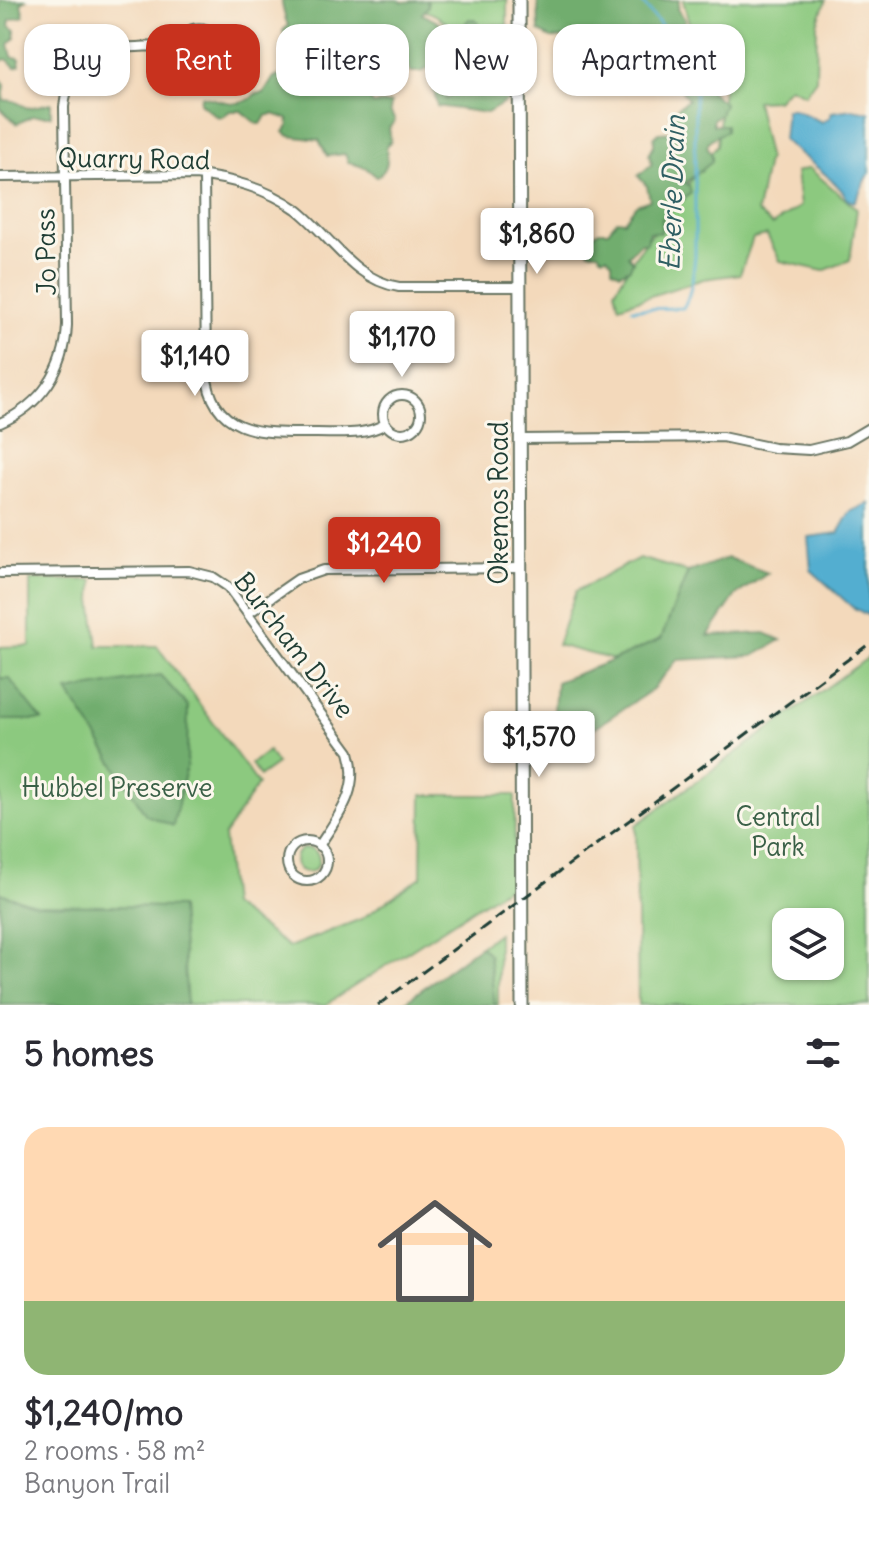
<!DOCTYPE html>
<html lang="en">
<head>
<meta charset="utf-8">
<style>
  :root { --surface:#fff; --page:#f7f7f7; --text:#2b2b33; --muted:#7c7c81; --line:#e1e1e2; --accent:#c8321e }
  body { margin:0; font-family:Delius,sans-serif; background:var(--page); color:var(--text); height:100vh; display:flex; flex-direction:column; font-size:30px; white-space:nowrap }
  * { box-sizing:border-box; margin:0 }
  p { font-size:26px; color:var(--muted) }
  .icon { flex:none; width:44px; height:44px; fill:none; stroke:currentColor; stroke-width:2; stroke-linecap:round; stroke-linejoin:round }
  .map { position:relative; height:1005px; overflow:hidden }
  .sheet { display:flex; flex-direction:column; background:var(--surface); flex:1 }
  .sheet>* { flex:none }
  .top-card { position:absolute; left:24px; top:24px; width:822px; height:72px; display:flex; gap:16px }
  .fabs { position:absolute; left:772px; top:908px; display:grid; gap:16px }
  .fabs a { display:grid; place-items:center; width:72px; height:72px; border-radius:16px; background:var(--surface); box-shadow:0 2px 6px #0004; font-size:40px }
  .price { position:absolute; translate:-50% -68px; padding:0 18px; border-radius:8px; background:#fff; color:#222; font-size:26px; line-height:52px; filter:drop-shadow(0 2px 4px #0008) }
  .price::after { content:''; position:absolute; left:50%; top:48px; width:24px; height:18px; margin-left:-12px; background:inherit; clip-path:polygon(0 0,100% 0,50% 100%) }
  .price.selected { background:var(--accent); color:#fff }
  ul { padding:0; list-style:none }
  li { display:grid; align-content:center; gap:16px; height:424px; padding:0 24px }
  li+li { border-top:2px solid var(--line) }
  li span { display:grid; place-items:center; height:248px; border-radius:24px; color:#555 }
  li>.icon { margin-inline-start:auto }
  span .icon { width:144px; height:144px; fill:#fffc; stroke-width:1 }
  li b { font-size:34px }
  h2 { display:flex; justify-content:space-between; align-items:center; height:96px; padding:0 24px; font-size:34px }
  .chip { padding:0 28px; border-radius:24px; background:var(--surface); box-shadow:0 2px 6px #0004; font-size:28px; line-height:72px }
  .chip.selected { background:var(--accent); color:#fff }
  .map>svg:first-child { display:block }
  .green { fill:#8cc97f; stroke:#56835a; stroke-width:2; fill-rule:evenodd }
  .forest { fill:#71ad6e; stroke:#487551; stroke-width:2 }
  .water { fill:#53aed0; stroke:#397682; stroke-width:2 }
  .lines { fill:none; stroke-linecap:round; stroke-linejoin:round }
  .stream { stroke:#53aed0; stroke-width:3 }
  .street-casing { stroke:#697463; stroke-width:12 }
  .secondary-casing { stroke:#697463; stroke-width:15 }
  .street { stroke:#fff; stroke-width:8 }
  .secondary { stroke:#fff; stroke-width:11 }
  .rail { stroke:#1f3d34; stroke-width:3; stroke-dasharray:12 6; stroke-linecap:butt }
  .labels { text-anchor:middle; stroke-width:6; stroke-linejoin:round; paint-order:stroke }
  .street-label { font-size:26px; fill:#1f3d34; stroke:#fbf7ec }
  .park-label { font-size:26px; fill:#3a6047; stroke:#fbf7ec }
  .water-label { font-size:28px; font-style:italic; fill:#2f5f63; stroke:#fbf7ec }
</style>
</head>
<body>
<div class="map">
<svg width="869" height="1005" viewBox="0 0 869 1005">
  <rect width="100%" height="100%" fill="#fbf7ec"/>
  <filter id="ink" filterUnits="userSpaceOnUse"><feTurbulence type="fractalNoise" baseFrequency=".0125" numOctaves="2"/><feDisplacementMap in="SourceGraphic" scale="16" xChannelSelector="R" yChannelSelector="G"/><feConvolveMatrix kernelMatrix="1 2 1 2 8 2 1 2 1" color-interpolation-filters="sRGB"/></filter>
  <filter id="wash" filterUnits="userSpaceOnUse"><feTurbulence type="fractalNoise" baseFrequency=".006" numOctaves="4" result="noise"/><feDisplacementMap in="SourceGraphic" scale="32" xChannelSelector="R" yChannelSelector="G"/><feGaussianBlur stdDeviation="1.8" result="paint"/><feColorMatrix in="noise" values="0 0 0 0 0 0 0 0 0 0 0 0 0 0 0 0 0 1.4 0 .05"/><feComposite in="paint" operator="in"/></filter>
  <g filter="url(#wash)">
    <rect width="100%" height="100%" fill="#f3d9bb"/>
    <g class="green">
      <path d="M427 0H507V27C492 24 481 30 467 25L460 31C446 26 439 13 424 11L428 6Z"/>
      <polygon points="683,0 826,0 817,24 816,79 805,94 789,87 777,100 756,101 768,156 757,212 772,225 800,206 796,172 809,168 857,209 850,260 823,271 780,261 767,235 753,238 740,274 704,279 619,306 615,291 634,258 717,145 725,69 693,38"/>
      <polygon points="639,558 688,572 661,639 614,660 557,645 576,591"/>
      <polygon points="30,580 93,580 92,600 98,646 157,646 258,784 224,836 231,905 289,947 361,919 421,877 422,795 515,795 514,883 325,1005 0,1005 0,647 30,646"/>
      <path d="M869 657V1005H638L636 825ZM786 922H830V966H786Z"/>
      <polygon points="268,751 277,764 260,776 251,764"/>
      <circle cx="307" cy="860" r="12"/>
      <polygon points="498,933 498,1005 401,1005"/>
    </g>
    <g class="forest">
      <polygon points="0,0 26,0 21,4 24,16 10,20 9,26 15,30 15,38 9,44 12,57 19,58 20,65 15,67 7,59 0,61"/>
      <path d="M282 0H398L403 2 427 0 428 6 422 14 448 27 452 34 456 35 469 19 476 20 480 29 495 25 507 27 508 37 495 40C489 57 496 65 509 76V100L487 113 437 106 433 85 438 78 443 82 446 99C458 91 466 91 479 96L485 87C478 77 480 65 472 54L450 51C443 62 432 65 422 72H410L407 63 403 61 394 67 382 64 373 66 369 76 373 88 367 95 373 104 391 103 390 111 395 121 389 128 391 141 386 146C388 159 389 169 377 177L366 168 348 162 345 154 327 156 319 140 289 136 284 132 289 125 288 119 273 114 266 116 261 124H257L241 111H230L222 117 216 116 200 103 201 96C219 99 242 111 255 94L264 93 274 77 280 76 286 68 281 48 285 40 283 31 288 25C286 22 281 3 282 0Z"/>
      <path d="M538 0H679L678 9 685 20 678 48 683 51 704 49 700 65 703 67 709 62 716 64 721 73 729 75 728 80 709 85V90L724 103 720 115 713 119V125H726V131L710 140 707 146 712 155V162L685 183 689 185 691 193 662 219 661 233 649 232 647 243H640L628 255 633 261 630 268 620 273 612 269V262L607 256 602 257 598 252H589L586 246 587 240 599 231H608L617 220 624 221 636 205 650 200 647 186 638 176 652 164 649 154 654 145V138L659 133 677 132 670 113 688 100 681 89 680 78 662 66 652 67 645 72 632 50 611 52 601 61 605 77 576 75C583 64 593 39 572 38 565 37 557 39 551 38 547 37 543 33 539 31Z"/>
      <polygon points="0,79 5,85 3,100 14,101 28,108 51,103 51,116 32,116 17,124 0,108"/>
      <polygon points="728,558 768,573 736,595 708,636 765,633 781,640 753,656 677,660 652,690 551,756 556,682 614,660 661,639 688,572"/>
      <polygon points="160,675 188,706 187,764 173,826 146,815 68,691"/>
      <polygon points="0,678 9,678 42,720 0,720"/>
      <polygon points="0,893 37,905 180,907 187,1005 0,1005"/>
      <polygon points="480,946 489,954 495,1005 401,1005"/>
    </g>
    <g class="water">
      <path d="M786 109H794L822 122 830 117 832 112 852 109 869 112V173C862 182 862 193 854 202L847 199C841 183 798 153 783 140Z"/>
      <polygon points="869,503 869,616 852,607 811,570 808,537 838,533 850,512"/>
    </g>
    <g class="lines">
      <path class="stream" d="M632 309 683 308C692 294 693 273 695 256V66L691 58 684 53 640 0"/>
    </g>
  </g>
  <g filter="url(#ink)">
    <g class="lines">
      <g class="street-casing">
        <g id="street">
          <circle cx="199" cy="47" r="19"/>
          <path d="M204 176 206 372C212 438 267 433 317 433 340 433 365 436 385 424"/>
          <path d="M0 177 195 175C229 178 268 189 296 209 330 235 353 280 399 287H520"/>
          <circle cx="402" cy="414" r="19"/>
          <path d="M0 423C41 405 65 370 67 325L64 107C70 40 130 47 180 46"/>
          <polyline points="521,439 722,437 774,448 809,450 847,441 869,428"/>
          <path d="M0 573 189 571 213 577 228 587 349 752C361 790 338 816 319 846"/>
          <polyline points="249,613 298,579 324,570 521,568"/>
          <circle cx="307" cy="861" r="20"/>
        </g>
      </g>
      <g class="secondary-casing">
        <polyline id="secondary" points="519,0 522,1005"/>
      </g>
      <use href="#street" class="street"/>
      <use href="#secondary" class="secondary"/>
      <polyline class="rail" points="378,1005 869,644"/>
    </g>
  </g>
  <g class="labels">
    <g class="street-label">
      <text transform="translate(134 159) rotate(1)" y="9">Quarry Road</text>
      <text transform="translate(46 252) rotate(-91)" y="9">Jo Pass</text>
      <text transform="translate(499 503) rotate(-90)" y="9">Okemos Road</text>
      <text transform="translate(294 645) rotate(52)" y="9">Burcham Drive</text>
    </g>
    <g class="park-label">
      <text x="117" y="797">Hubbel Preserve</text>
      <text x="778" y="826">Central<tspan x="778" dy="30">Park</tspan></text>
    </g>
    <g class="water-label">
      <text transform="translate(672 193) rotate(-88)" y="10">Eberle Drain</text>
    </g>
  </g>
</svg>
<div class="fabs">
<a><svg class="icon" aria-label="layers" viewBox="0 0 24 24"><path d="M12 4l9 5-9 5-9-5zM3 14l9 5 9-5"/></svg></a>
</div>
<b class="price" style="left:537px;top:276px">$1,860</b>
<b class="price" style="left:402px;top:379px">$1,170</b>
<b class="price" style="left:195px;top:398px">$1,140</b>
<b class="price selected" style="left:384px;top:585px">$1,240</b>
<b class="price" style="left:539px;top:779px">$1,570</b>
<div class="top-card">
<a class="chip">Buy</a>
<a class="chip selected">Rent</a>
<a class="chip">Filters</a>
<a class="chip">New</a>
<a class="chip">Apartment</a>
</div>
</div>
<section class="sheet">
<h2>5 homes<svg class="icon" aria-label="filters" viewBox="0 0 24 24"><path d="M4 7h16M4 17h16"/><circle cx="9" cy="7" r="2"/><circle cx="15" cy="17" r="2"/></svg></h2>
<ul>
<li><span style="background:linear-gradient(#ffd9b3 70%,#8fb573 0)"><svg class="icon" aria-label="home" viewBox="0 0 24 24"><path d="M3 11l9-7 9 7M6 9v11h12V9"/></svg></span><div><b>$1,240/mo</b><p>2 rooms · 58 m²</p><p>Banyon Trail</p></div></li>
</ul>
</section>
</body>
</html>
